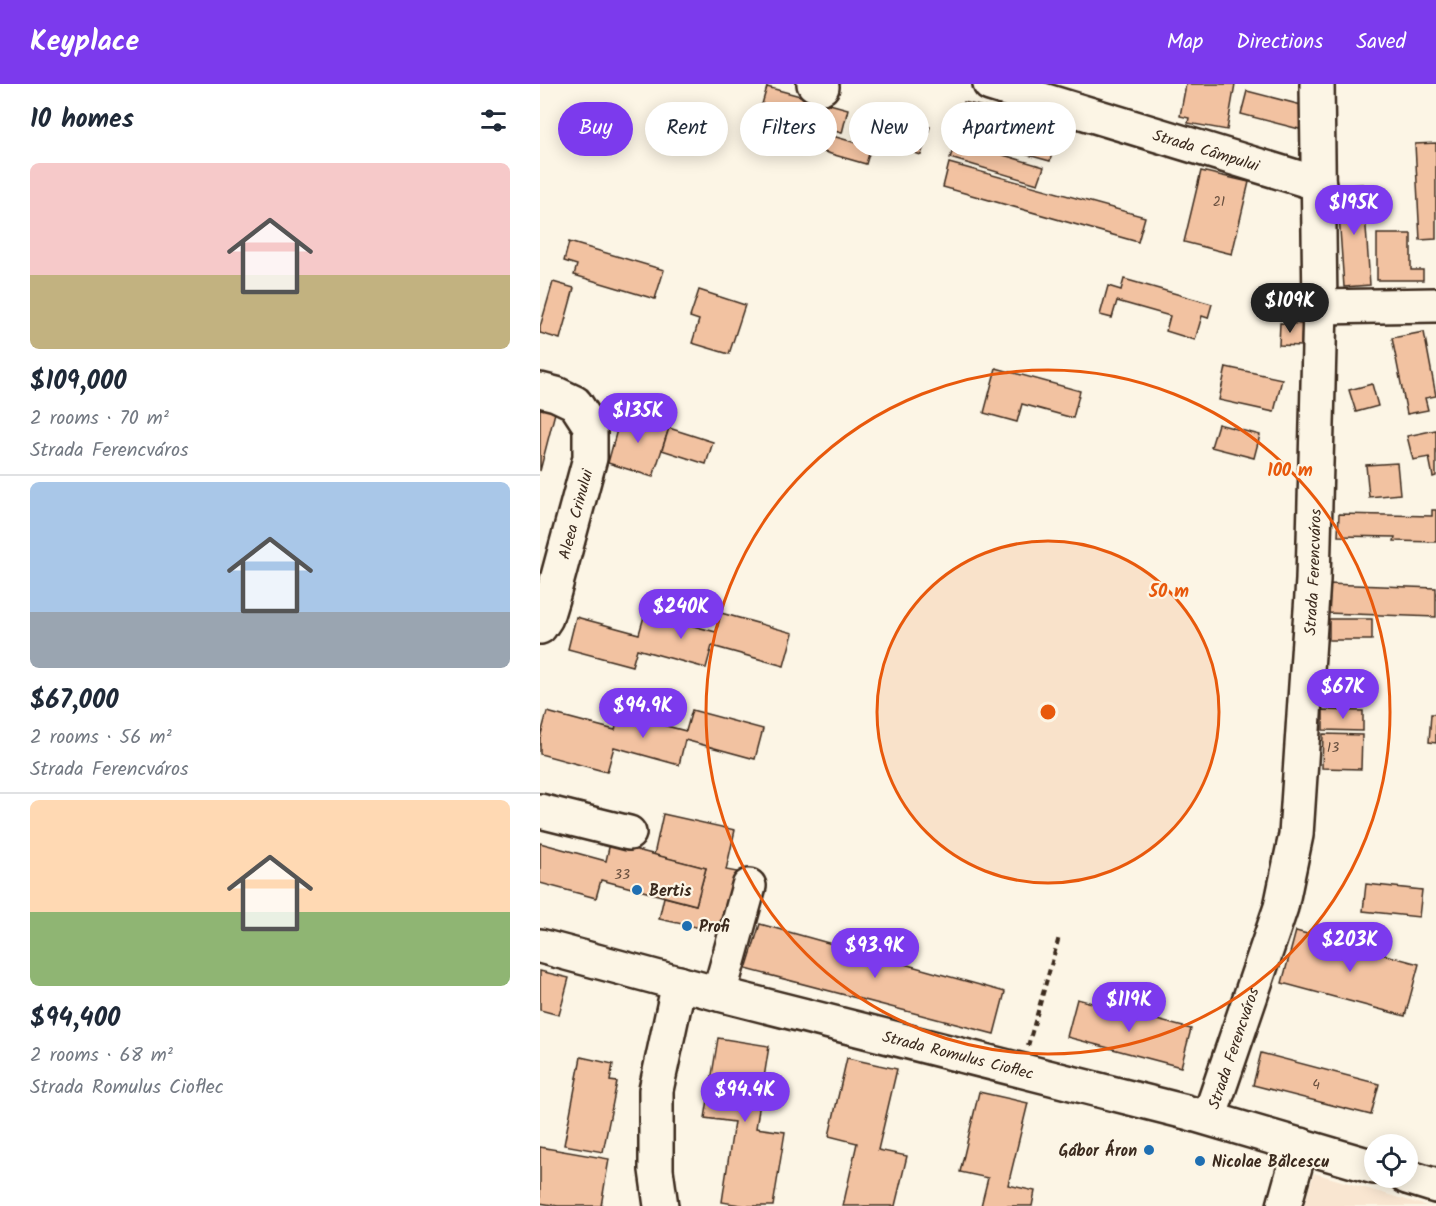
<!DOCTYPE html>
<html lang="en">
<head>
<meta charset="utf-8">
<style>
  :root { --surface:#fff; --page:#f6f6f7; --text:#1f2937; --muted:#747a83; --line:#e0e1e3; --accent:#7c3aed }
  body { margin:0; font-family:Kalam,sans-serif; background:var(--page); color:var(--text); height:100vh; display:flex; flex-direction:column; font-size:22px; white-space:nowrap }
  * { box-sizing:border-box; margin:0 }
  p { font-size:20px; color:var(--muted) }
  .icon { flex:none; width:33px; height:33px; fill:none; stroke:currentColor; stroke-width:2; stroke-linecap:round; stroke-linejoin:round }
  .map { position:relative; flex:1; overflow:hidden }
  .panel { display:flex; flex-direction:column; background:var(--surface); width:540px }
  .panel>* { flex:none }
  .top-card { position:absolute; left:18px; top:18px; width:570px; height:54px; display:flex; gap:12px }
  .fabs { position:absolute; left:824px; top:1050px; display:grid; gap:12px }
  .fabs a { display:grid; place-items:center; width:54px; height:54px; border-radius:50%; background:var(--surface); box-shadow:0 3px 15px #0003; font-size:30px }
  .price { position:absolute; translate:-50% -51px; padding:0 14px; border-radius:21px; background:var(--accent); color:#fff; font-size:20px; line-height:39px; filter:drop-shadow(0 2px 3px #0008) }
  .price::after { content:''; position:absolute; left:50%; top:36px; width:18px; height:14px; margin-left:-9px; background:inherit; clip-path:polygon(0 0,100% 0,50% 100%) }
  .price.current { background:#222; color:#fff }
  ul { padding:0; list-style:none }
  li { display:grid; align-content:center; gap:12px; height:318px; padding:0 30px }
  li+li { border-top:2px solid var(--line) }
  li span { display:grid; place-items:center; height:186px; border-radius:9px; color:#555 }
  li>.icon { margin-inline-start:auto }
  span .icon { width:108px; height:108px; fill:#fffc; stroke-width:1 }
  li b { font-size:26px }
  h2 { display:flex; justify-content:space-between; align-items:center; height:72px; padding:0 30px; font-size:26px }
  .chip { padding:0 21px; border-radius:27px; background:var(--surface); box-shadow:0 3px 15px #0003; font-size:21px; line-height:54px }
  .chip.current { background:var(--accent); color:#fff }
  header { display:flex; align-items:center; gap:36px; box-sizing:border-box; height:84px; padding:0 30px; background:var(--accent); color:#fff }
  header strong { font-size:28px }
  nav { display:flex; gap:33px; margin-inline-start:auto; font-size:21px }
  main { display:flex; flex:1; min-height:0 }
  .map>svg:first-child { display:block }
  .built { fill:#f9e6d1 }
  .building { fill:#f2c2a1; stroke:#3b2a1e; stroke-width:1.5 }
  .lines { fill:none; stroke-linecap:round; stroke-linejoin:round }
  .minor-casing { stroke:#3b2a1e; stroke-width:38 }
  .path { stroke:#3b2a1e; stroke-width:4; stroke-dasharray:6 4.5; stroke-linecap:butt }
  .minor { stroke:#fcf5e5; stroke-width:33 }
  .ring { fill:none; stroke:#e8590c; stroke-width:3 }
  .poi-dot { fill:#1f6fb2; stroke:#fcf5e5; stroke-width:2 }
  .labels { text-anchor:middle; stroke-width:4.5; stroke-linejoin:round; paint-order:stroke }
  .number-label { font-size:14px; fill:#69503f }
  .street-label { font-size:16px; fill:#3b2a1e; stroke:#fcf5e5 }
  .poi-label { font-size:16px; font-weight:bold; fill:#3b2a1e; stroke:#fcf5e5; text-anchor:start }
  .centre { fill:#e8590c; stroke:#fcf5e5; stroke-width:3 }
  .ring-label { font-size:18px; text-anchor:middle; font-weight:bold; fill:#e8590c; stroke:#fcf5e5; stroke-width:4.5; stroke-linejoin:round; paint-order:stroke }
</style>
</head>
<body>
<header>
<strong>Keyplace</strong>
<nav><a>Map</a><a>Directions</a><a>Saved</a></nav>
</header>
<main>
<section class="panel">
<h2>10 homes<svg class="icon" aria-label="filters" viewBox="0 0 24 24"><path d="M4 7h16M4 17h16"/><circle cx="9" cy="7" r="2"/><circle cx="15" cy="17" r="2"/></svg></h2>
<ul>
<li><span style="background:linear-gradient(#f6c9c9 60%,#c2b280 0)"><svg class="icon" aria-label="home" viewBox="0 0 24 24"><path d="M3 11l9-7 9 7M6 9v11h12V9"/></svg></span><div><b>$109,000</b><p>2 rooms · 70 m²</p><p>Strada Ferencváros</p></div></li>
<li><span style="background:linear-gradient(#a9c7e8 70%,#9aa5b1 0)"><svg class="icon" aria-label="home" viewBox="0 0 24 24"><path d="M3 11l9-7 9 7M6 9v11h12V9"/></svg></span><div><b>$67,000</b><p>2 rooms · 56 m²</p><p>Strada Ferencváros</p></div></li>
<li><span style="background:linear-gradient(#ffd9b3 60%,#8fb573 0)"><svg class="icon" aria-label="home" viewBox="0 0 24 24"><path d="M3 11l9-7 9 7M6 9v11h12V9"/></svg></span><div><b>$94,400</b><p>2 rooms · 68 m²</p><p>Strada Romulus Cioflec</p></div></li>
</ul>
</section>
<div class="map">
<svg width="896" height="1122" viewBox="0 0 896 1122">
  <rect width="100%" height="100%" fill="#fcf5e5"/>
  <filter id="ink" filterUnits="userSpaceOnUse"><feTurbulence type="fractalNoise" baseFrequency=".0167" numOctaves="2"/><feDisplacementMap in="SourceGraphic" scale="12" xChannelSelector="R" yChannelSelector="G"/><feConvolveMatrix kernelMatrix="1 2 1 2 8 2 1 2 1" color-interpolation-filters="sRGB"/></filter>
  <g filter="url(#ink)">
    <polygon class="built" points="774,1089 887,1122 764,1122"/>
    <g class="building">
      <polygon points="646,0 695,0 687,46 648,39 649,34 640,32"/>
      <polygon points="227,3 308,25 302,49 220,27"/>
      <polygon points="707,7 777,25 771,48 701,30"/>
      <polygon points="424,18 519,43 510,77 415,51"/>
      <polygon points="327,22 390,43 381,71 318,50"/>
      <polygon points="219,31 331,63 326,80 214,48"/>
      <polygon points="416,57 504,83 498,100 410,74"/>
      <polygon points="896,59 896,155 880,156 875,60"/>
      <polygon points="409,79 605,133 598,158 403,103"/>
      <polygon points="661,87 709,98 692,170 644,158"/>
      <polygon points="823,100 830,201 804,203 797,102"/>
      <polygon points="837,150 871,150 871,186 883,186 883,196 837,196"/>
      <polygon points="29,158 124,186 115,215 34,191 37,181 24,177"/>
      <polygon points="584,195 672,220 668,234 662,232 655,256 626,247 630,232 577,217 572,234 560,231 568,202 581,206"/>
      <polygon points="13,198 34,204 20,255 0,249 0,243"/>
      <polygon points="159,206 205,221 189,270 152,259 159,236 150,233"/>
      <polygon points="740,239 762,240 761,262 739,261"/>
      <polygon points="884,248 896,312 885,314 888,326 867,330 852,254"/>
      <polygon points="686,283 742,295 734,328 679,316"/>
      <polygon points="456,284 540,307 533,334 482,320 477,338 444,329"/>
      <polygon points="832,300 838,322 816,328 809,306"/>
      <polygon points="0,317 17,321 0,387"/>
      <polygon points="82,327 129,344 113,393 68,379"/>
      <polygon points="678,340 720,351 714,374 671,363"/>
      <polygon points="129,344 173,358 166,380 122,366"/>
      <polygon points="896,346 896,392 893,393 889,373 873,376 867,352"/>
      <polygon points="857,379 860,410 829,413 826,381"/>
      <polygon points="892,426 896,426 896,458 854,457 855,453 798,452 799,430 892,432"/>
      <polygon points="787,500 896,504 896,533 786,529"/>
      <polygon points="105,529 176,548 181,529 253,549 244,582 172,562 166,584 97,565 92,582 28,565 36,533 99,550"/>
      <rect x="789" y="535" width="43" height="21"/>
      <polygon points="152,626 223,645 215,675 145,656 139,681 74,663 67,688 0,670 0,654 7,628 75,646 80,630 146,647"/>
      <polygon points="783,626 823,627 823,647 783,646"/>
      <polygon points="891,630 896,630 896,659 889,658"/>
      <polygon points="783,650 822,651 821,685 782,684"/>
      <polygon points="123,730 195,746 186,786 197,788 184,849 119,835 124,813 156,821 166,784 114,771"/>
      <polygon points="0,759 66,777 70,759 166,784 156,821 61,796 56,814 0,799"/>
      <polygon points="826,800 882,806 879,833 823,827"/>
      <polygon points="220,840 465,908 454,950 206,885"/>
      <polygon points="756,847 879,880 865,932 742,899"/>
      <polygon points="0,887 29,894 19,931 0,926"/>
      <polygon points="537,915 651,945 641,983 527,953"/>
      <polygon points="178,954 229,962 216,1044 245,1048 233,1122 206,1122 182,1118 194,1038 165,1034"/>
      <polygon points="721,969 839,1000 831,1031 713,1001"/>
      <polygon points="41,973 73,980 70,997 77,998 63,1068 24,1061"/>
      <polygon points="307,974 357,985 338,1066 367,1072 355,1122 303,1122 317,1059 289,1052"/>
      <polygon points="439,1008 488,1019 468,1101 495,1107 492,1122 441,1122 448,1094 420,1088"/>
      <polygon points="0,1063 69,1075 61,1122 18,1122 0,1119"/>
    </g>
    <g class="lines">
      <g class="minor-casing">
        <g id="minor">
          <polyline points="274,0 282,3"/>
          <path id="s1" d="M450 0 779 100"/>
          <polyline points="780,223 896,221"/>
          <polyline points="0,306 16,310 35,319 50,342 50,374 13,511 6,534 0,543"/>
          <polyline points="0,727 89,749"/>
          <path id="s2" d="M0 862 179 910 646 1028 834 1083"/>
          <polyline points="179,910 209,802"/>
          <path id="s3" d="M669 1034 741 823 756 751 773 496 780 223 777 0"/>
          <polyline points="867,1093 896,1102"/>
          <polyline points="121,1122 116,1086 116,1006 139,899"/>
          <polyline points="744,1122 761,1061"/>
        </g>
      </g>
      <polyline class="path" points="488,962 519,853"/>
      <use href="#minor" class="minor"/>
    </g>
  </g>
  <circle cx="508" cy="628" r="171" fill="#e8590c" fill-opacity=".12"/>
  <g class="ring">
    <circle cx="508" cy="628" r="171"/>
    <circle cx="508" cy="628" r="342"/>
  </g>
  <g class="poi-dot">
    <circle cx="97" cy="806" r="6"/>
    <circle cx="147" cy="842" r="6"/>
    <circle cx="609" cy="1066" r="6"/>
    <circle cx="660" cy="1077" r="6"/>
  </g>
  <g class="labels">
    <g class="number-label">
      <text x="679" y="122">21</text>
      <text x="793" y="668">13</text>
      <text x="82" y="795">33</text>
      <text x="776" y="1005">4</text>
    </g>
    <g class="street-label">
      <text dy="6" stroke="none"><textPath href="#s1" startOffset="226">Strada Câmpului</textPath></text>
      <text transform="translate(35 430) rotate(-75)" y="6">Aleea Crinului</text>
      <text dy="6" stroke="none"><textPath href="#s3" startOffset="560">Strada Ferencváros</textPath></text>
      <text dy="6" stroke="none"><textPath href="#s3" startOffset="74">Strada Ferencváros</textPath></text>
      <text dy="6" stroke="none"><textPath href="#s2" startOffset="432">Strada Romulus Cioflec</textPath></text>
    </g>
    <g class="poi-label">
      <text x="109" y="812">Bertis</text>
      <text x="159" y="848">Profi</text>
      <text x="597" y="1072" text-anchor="end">Gábor Áron</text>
      <text x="672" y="1083">Nicolae Bălcescu</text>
    </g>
  </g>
  <circle cx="508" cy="628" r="9" class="centre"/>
  <g class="ring-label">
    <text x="750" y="392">100 m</text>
    <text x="629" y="513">50 m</text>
  </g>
</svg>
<div class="fabs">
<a><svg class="icon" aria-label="locate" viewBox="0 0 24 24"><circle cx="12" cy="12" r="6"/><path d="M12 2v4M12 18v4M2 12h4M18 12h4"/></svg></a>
</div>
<b class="price" style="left:814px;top:152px">$195K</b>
<b class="price current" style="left:750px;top:250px">$109K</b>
<b class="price" style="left:98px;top:360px">$135K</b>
<b class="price" style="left:141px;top:556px">$240K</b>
<b class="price" style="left:803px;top:636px">$67K</b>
<b class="price" style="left:103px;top:655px">$94.9K</b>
<b class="price" style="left:810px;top:889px">$203K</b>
<b class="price" style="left:335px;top:895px">$93.9K</b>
<b class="price" style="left:589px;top:949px">$119K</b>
<b class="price" style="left:205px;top:1039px">$94.4K</b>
<div class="top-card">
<a class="chip current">Buy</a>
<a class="chip">Rent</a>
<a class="chip">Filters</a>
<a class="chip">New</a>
<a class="chip">Apartment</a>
</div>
</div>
</main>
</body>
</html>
